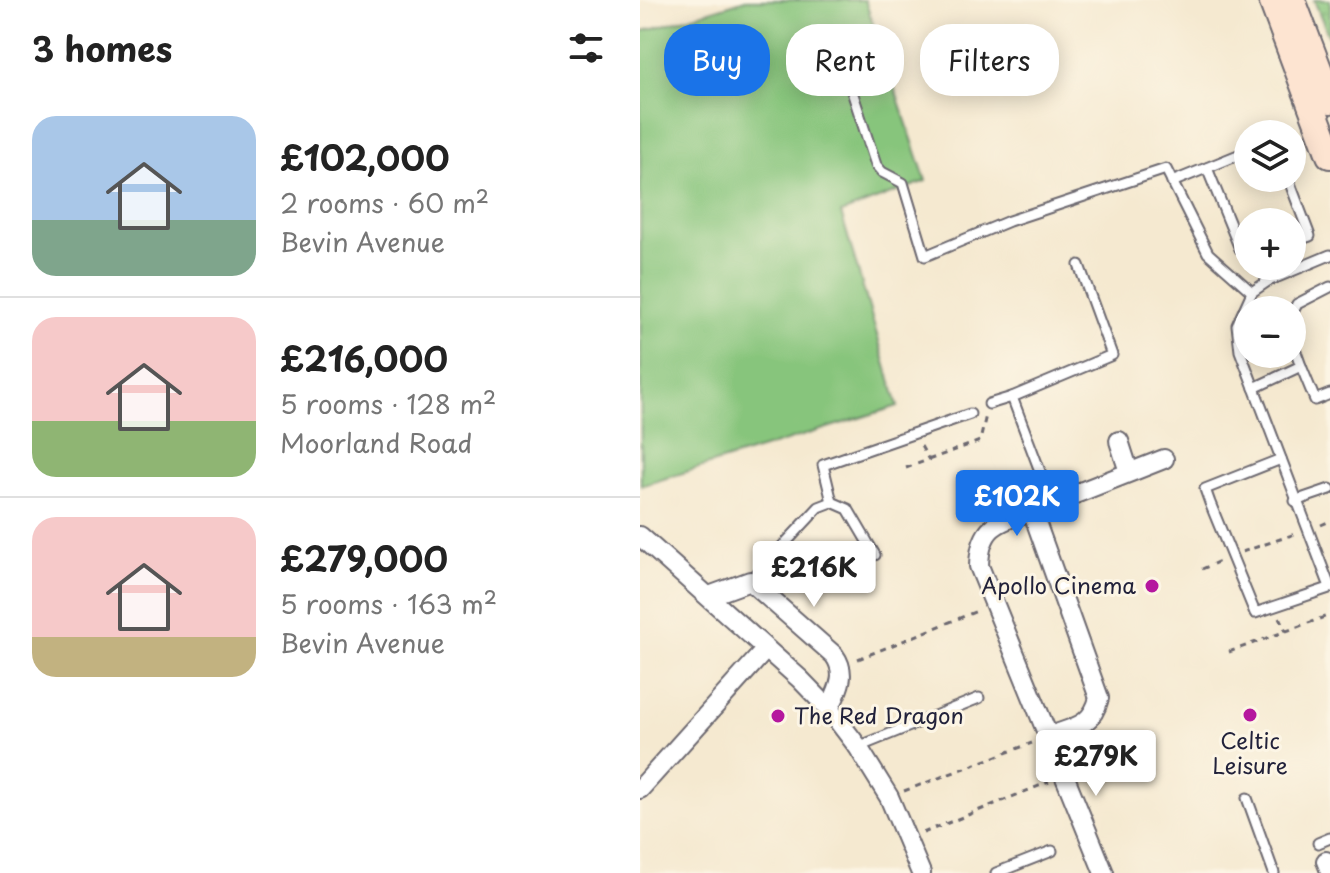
<!DOCTYPE html>
<html lang="en">
<head>
<meta charset="utf-8">
<style>
  :root { --surface:#fff; --page:#f2f2f2; --text:#222; --muted:#767676; --line:#e0e0e0; --accent:#1a73e8 }
  body { margin:0; font-family:"Playpen Sans",sans-serif; background:var(--page); color:var(--text); height:100vh; display:flex; flex-direction:column; font-size:30px; white-space:nowrap }
  * { box-sizing:border-box; margin:0 }
  p { font-size:26px; color:var(--muted) }
  .icon { flex:none; width:44px; height:44px; fill:none; stroke:currentColor; stroke-width:2; stroke-linecap:round; stroke-linejoin:round }
  .map { position:relative; flex:1; overflow:hidden }
  .panel { display:flex; flex-direction:column; background:var(--surface); width:640px }
  .panel>* { flex:none }
  .hud { position:absolute; left:24px; top:24px; width:546px; height:72px; display:flex; gap:16px }
  .buttons { position:absolute; left:594px; top:120px; display:grid; gap:16px }
  .buttons a { display:grid; place-items:center; width:72px; height:72px; border-radius:50%; background:var(--surface); box-shadow:0 4px 20px #0003; font-size:40px }
  .price { position:absolute; translate:-50% -68px; padding:0 18px; border-radius:8px; background:#fff; color:#222; font-size:26px; line-height:52px; filter:drop-shadow(0 2px 4px #0008) }
  .price::after { content:''; position:absolute; left:50%; top:48px; width:24px; height:18px; margin-left:-12px; background:inherit; clip-path:polygon(0 0,100% 0,50% 100%) }
  .price.active { background:var(--accent); color:#fff }
  ul { padding:0; list-style:none }
  li { display:flex; align-items:center; gap:24px; height:200px; padding:0 32px }
  li+li { border-top:2px solid var(--line) }
  li span { display:grid; place-items:center; flex:none; width:224px; height:160px; border-radius:24px; color:#555 }
  li>.icon { margin-inline-start:auto }
  span .icon { width:96px; height:96px; fill:#fffc; stroke-width:1 }
  li b { font-size:34px }
  h2 { display:flex; justify-content:space-between; align-items:center; height:96px; padding:0 32px; font-size:34px }
  .tag { padding:0 28px; border-radius:32px; background:var(--surface); box-shadow:0 4px 20px #0003; font-size:28px; line-height:72px }
  .tag.active { background:var(--accent); color:#fff }
  main { display:flex; flex:1; min-height:0 }
  .map>svg:first-child { display:block }
  .grass { fill:url(#grass-dots); stroke:#54745c; stroke-width:2 }
  .park { fill:#87c57c; stroke:#54745c; stroke-width:2 }
  .lines { fill:none; stroke-linecap:round; stroke-linejoin:round }
  .lane-casing { stroke:#6c686f; stroke-width:13 }
  .street-casing { stroke:#6c686f; stroke-width:22 }
  .secondary-casing { stroke:#6c686f; stroke-width:30 }
  .path { stroke:#6c686f; stroke-width:3; stroke-dasharray:6 6; stroke-linecap:butt }
  .lane { stroke:#fff; stroke-width:9 }
  .street { stroke:#fff; stroke-width:18 }
  .secondary { stroke:#fde4d1; stroke-width:26 }
  .poi-dot { fill:#b5179e; stroke:#fcf5e5; stroke-width:3 }
  .labels { text-anchor:middle; stroke-width:6; stroke-linejoin:round; paint-order:stroke }
  .poi-label { font-size:22px; fill:#22223b; stroke:#fcf5e5; text-anchor:end }
</style>
</head>
<body>
<main>
<section class="panel">
<h2>3 homes<svg class="icon" aria-label="filters" viewBox="0 0 24 24"><path d="M4 7h16M4 17h16"/><circle cx="9" cy="7" r="2"/><circle cx="15" cy="17" r="2"/></svg></h2>
<ul>
<li><span style="background:linear-gradient(#a9c7e8 65%,#7fa58c 0)"><svg class="icon" aria-label="home" viewBox="0 0 24 24"><path d="M3 11l9-7 9 7M6 9v11h12V9"/></svg></span><div><b>£102,000</b><p>2 rooms · 60 m²</p><p>Bevin Avenue</p></div></li>
<li><span style="background:linear-gradient(#f6c9c9 65%,#8fb573 0)"><svg class="icon" aria-label="home" viewBox="0 0 24 24"><path d="M3 11l9-7 9 7M6 9v11h12V9"/></svg></span><div><b>£216,000</b><p>5 rooms · 128 m²</p><p>Moorland Road</p></div></li>
<li><span style="background:linear-gradient(#f6c9c9 75%,#c2b280 0)"><svg class="icon" aria-label="home" viewBox="0 0 24 24"><path d="M3 11l9-7 9 7M6 9v11h12V9"/></svg></span><div><b>£279,000</b><p>5 rooms · 163 m²</p><p>Bevin Avenue</p></div></li>
</ul>
</section>
<div class="map">
<svg width="690" height="873" viewBox="0 0 690 873">
  <defs>
    <pattern id="grass-dots" width="8" height="8" patternUnits="userSpaceOnUse" patternTransform="scale(2)"><rect width="8" height="8" fill="#87c57c"/><path d="M2 2h.1M6 6h.1" fill="none" stroke="#74a96c" stroke-width="1.8" stroke-linecap="round"/></pattern>
  </defs>
  <rect width="100%" height="100%" fill="#fcf5e5"/>
  <filter id="ink" filterUnits="userSpaceOnUse"><feTurbulence type="fractalNoise" baseFrequency=".0125" numOctaves="2"/><feDisplacementMap in="SourceGraphic" scale="16" xChannelSelector="R" yChannelSelector="G"/><feConvolveMatrix kernelMatrix="1 2 1 2 8 2 1 2 1" color-interpolation-filters="sRGB"/></filter>
  <filter id="wash" filterUnits="userSpaceOnUse"><feTurbulence type="fractalNoise" baseFrequency=".006" numOctaves="4" result="noise"/><feDisplacementMap in="SourceGraphic" scale="32" xChannelSelector="R" yChannelSelector="G"/><feGaussianBlur stdDeviation="1.8" result="paint"/><feColorMatrix in="noise" values="0 0 0 0 0 0 0 0 0 0 0 0 0 0 0 0 0 1.4 0 .05"/><feComposite in="paint" operator="in"/></filter>
  <g filter="url(#wash)">
    <rect width="100%" height="100%" fill="#f5e9d0"/>
    <polygon class="grass" points="674,0 690,0 690,40"/>
    <polygon class="park" points="106,0 225,0 286,181 201,213 258,406 1,486 0,32"/>
  </g>
  <g filter="url(#ink)">
    <g class="lines">
      <g class="lane-casing">
        <g id="lane">
          <polyline points="207,76 236,165 242,172 263,183 285,256 369,221 526,169 568,253 612,292"/>
          <polyline points="567,168 600,249 608,253"/>
          <polyline points="648,178 670,236 652,242"/>
          <polyline points="532,182 608,151"/>
          <polyline points="690,255 628,281 612,292 597,325 600,351 690,587"/>
          <polyline points="652,314 657,304 690,287"/>
          <polyline points="661,366 675,400 690,394"/>
          <polyline points="614,388 661,366 652,341"/>
          <polyline points="349,404 372,397"/>
          <polyline points="641,459 565,489 570,503 615,613 689,588"/>
          <polyline points="655,501 690,489"/>
          <polyline points="192,502 183,465 330,414"/>
          <polyline points="412,503 372,397 472,355 439,265"/>
          <polyline points="110,581 179,507 192,502 208,509 235,555"/>
          <polyline points="218,747 339,698"/>
          <polyline points="607,798 634,873"/>
          <polyline points="678,843 690,838"/>
          <polyline points="356,873 412,851"/>
        </g>
      </g>
      <g class="street-casing">
        <g id="street">
          <polyline points="479,441 489,472"/>
          <polyline points="392,511 524,459"/>
          <polyline points="0,536 160,679 189,709 218,747 249,797 281,873"/>
          <path d="M69 596 110 581 194 655C208 674 198 690 189 709"/>
          <path d="M410 736C435 727 452 726 459 698L392 511C357 522 340 526 339 566L464 873"/>
          <polyline points="0,789 126,649"/>
          <polyline points="686,861 690,871"/>
        </g>
      </g>
      <g class="secondary-casing">
        <g id="secondary">
          <polyline points="632,0 690,155"/>
          <polyline points="652,0 690,100"/>
        </g>
      </g>
      <g class="path">
        <polyline points="281,446 289,460"/>
        <polyline points="266,468 340,441 346,415"/>
        <polyline points="681,525 690,521"/>
        <polyline points="602,552 655,534"/>
        <polyline points="562,569 580,561"/>
        <polyline points="639,617 646,631"/>
        <polyline points="589,652 690,615"/>
        <polyline points="218,659 337,611"/>
        <polyline points="264,791 392,743"/>
        <polyline points="283,833 409,782"/>
      </g>
      <use href="#lane" class="lane"/>
      <use href="#street" class="street"/>
      <use href="#secondary" class="secondary"/>
    </g>
  </g>
  <g class="poi-dot">
    <circle cx="512" cy="586" r="8"/>
    <circle cx="610" cy="715" r="8"/>
    <circle cx="138" cy="716" r="8"/>
  </g>
  <g class="labels">
    <g class="poi-label">
      <text x="496" y="594">Apollo Cinema</text>
      <text x="154" y="724" text-anchor="start">The Red Dragon</text>
      <text x="610" y="749" text-anchor="middle">Celtic<tspan x="610" dy="25">Leisure</tspan></text>
    </g>
  </g>
</svg>
<div class="buttons">
<a><svg class="icon" aria-label="layers" viewBox="0 0 24 24"><path d="M12 4l9 5-9 5-9-5zM3 14l9 5 9-5"/></svg></a>
<a>+</a>
<a>−</a>
</div>
<b class="price active" style="left:377px;top:538px">£102K</b>
<b class="price" style="left:174px;top:609px">£216K</b>
<b class="price" style="left:456px;top:798px">£279K</b>
<div class="hud">
<a class="tag active">Buy</a>
<a class="tag">Rent</a>
<a class="tag">Filters</a>
</div>
</div>
</main>
</body>
</html>
